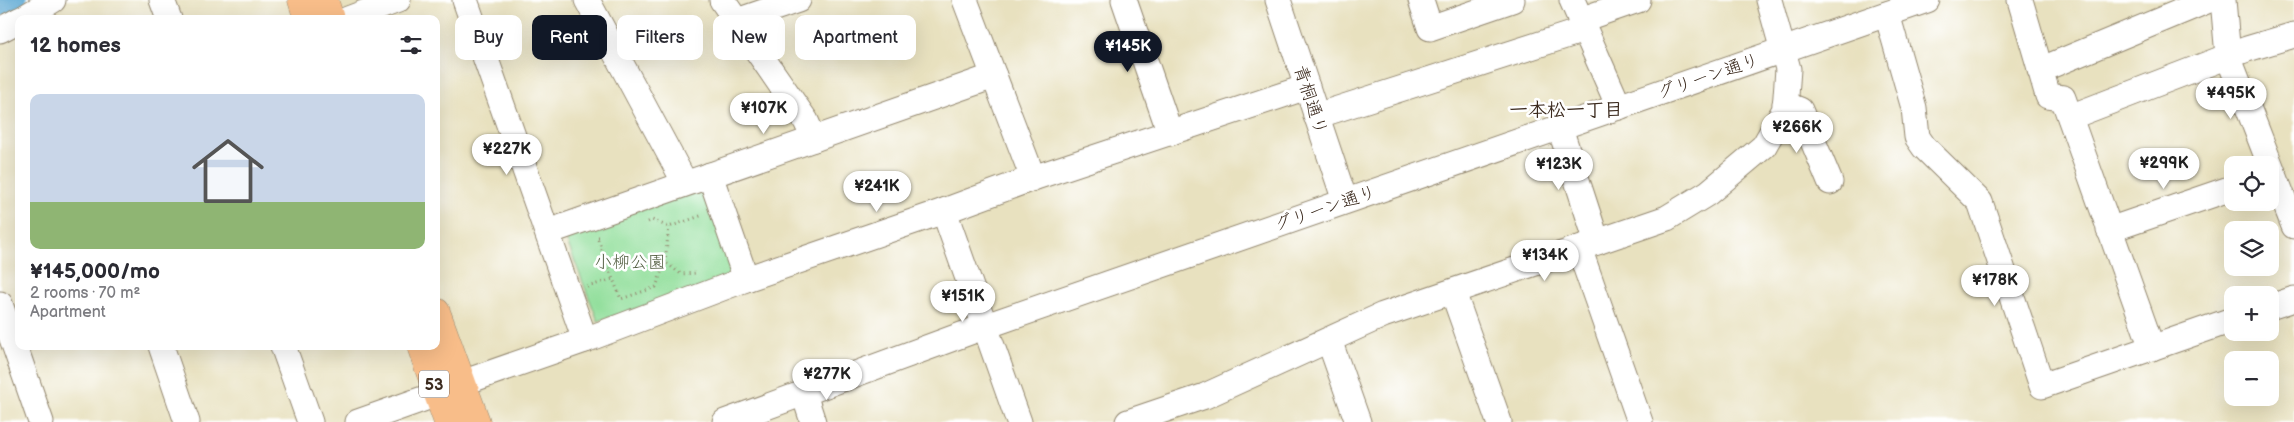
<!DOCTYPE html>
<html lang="en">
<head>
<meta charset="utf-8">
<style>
  :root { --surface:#fff; --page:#f7f7f7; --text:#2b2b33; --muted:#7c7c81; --accent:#111827 }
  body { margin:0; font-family:"Balsamiq Sans","Klee One",sans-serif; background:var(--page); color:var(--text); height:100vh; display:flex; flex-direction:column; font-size:19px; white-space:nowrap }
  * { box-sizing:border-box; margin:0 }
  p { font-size:16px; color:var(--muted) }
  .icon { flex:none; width:28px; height:28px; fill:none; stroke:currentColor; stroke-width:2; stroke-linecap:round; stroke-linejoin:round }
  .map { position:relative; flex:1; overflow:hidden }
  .side { position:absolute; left:15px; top:15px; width:425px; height:335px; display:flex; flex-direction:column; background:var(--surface); border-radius:10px; box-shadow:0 5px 20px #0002 }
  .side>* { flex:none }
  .guide { position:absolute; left:455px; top:15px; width:475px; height:45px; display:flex; gap:10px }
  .buttons { position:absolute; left:2224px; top:156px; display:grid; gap:10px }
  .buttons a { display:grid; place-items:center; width:55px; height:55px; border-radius:10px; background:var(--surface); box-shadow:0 5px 20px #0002; font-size:25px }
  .price { position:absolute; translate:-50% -42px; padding:0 11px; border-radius:18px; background:#fff; color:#222; font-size:16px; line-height:32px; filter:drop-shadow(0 1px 2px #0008) }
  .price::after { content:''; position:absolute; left:50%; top:30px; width:15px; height:11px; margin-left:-8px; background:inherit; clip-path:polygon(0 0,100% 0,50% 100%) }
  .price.on { background:var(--accent); color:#fff }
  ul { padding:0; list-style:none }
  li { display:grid; align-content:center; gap:10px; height:265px; padding:0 15px }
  li span { display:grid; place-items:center; height:155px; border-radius:10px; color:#555 }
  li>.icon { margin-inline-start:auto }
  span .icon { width:90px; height:90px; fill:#fffc; stroke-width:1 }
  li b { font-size:21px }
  h2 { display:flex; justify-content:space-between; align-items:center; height:60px; padding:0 15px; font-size:21px }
  .tag { padding:0 18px; border-radius:10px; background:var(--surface); box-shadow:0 5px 20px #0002; font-size:18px; line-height:45px }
  .tag.on { background:var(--accent); color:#fff }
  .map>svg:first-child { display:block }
  .green { fill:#93df9c; stroke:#67845d }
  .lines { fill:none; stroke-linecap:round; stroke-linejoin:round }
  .river { stroke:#59a6d2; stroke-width:31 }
  .minor-casing { stroke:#92866e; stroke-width:27 }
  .major-casing { stroke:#92866e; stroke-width:29 }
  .path { stroke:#92866e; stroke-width:3; stroke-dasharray:1 4; stroke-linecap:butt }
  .minor { stroke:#fff; stroke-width:25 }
  .major { stroke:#f8bd89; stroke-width:28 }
  .labels { text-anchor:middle; stroke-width:5; stroke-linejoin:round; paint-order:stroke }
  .shield { fill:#fff; stroke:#766a62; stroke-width:1 }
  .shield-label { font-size:16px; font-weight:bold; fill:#3b2a1e }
  .street-label { font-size:18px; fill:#3b2a1e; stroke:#fff }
  .park-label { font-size:18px; fill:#556044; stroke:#fff }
  .neighbourhood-label { font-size:19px; font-weight:bold; fill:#3b2a1e; stroke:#fff }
</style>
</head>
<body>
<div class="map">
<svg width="2294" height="422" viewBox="0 0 2294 422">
  <rect width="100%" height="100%" fill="#fff"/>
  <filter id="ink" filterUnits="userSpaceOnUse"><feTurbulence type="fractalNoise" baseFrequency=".02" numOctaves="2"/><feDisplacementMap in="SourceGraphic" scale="10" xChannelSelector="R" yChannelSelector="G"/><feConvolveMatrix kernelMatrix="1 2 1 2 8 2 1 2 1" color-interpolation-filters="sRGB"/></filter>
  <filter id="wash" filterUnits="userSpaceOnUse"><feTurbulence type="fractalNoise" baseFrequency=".0096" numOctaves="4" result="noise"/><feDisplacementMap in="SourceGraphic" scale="20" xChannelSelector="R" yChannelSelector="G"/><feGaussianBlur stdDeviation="1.12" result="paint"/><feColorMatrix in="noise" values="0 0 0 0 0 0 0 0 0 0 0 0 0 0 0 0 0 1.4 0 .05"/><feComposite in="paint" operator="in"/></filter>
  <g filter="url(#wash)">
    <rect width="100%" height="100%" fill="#e8e1bf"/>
    <polygon class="green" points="707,188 737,276 598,321 564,234"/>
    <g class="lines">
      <polyline class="river" points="0,6 11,0"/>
    </g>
  </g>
  <g filter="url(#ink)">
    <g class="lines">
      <g class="minor-casing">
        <g id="minor">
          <polyline points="162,0 169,19"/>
          <polyline points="465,0 585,340"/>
          <polyline points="587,0 685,183"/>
          <polyline points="722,0 806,121 814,139"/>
          <polyline points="965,0 1033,178"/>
          <polyline points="1124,0 1170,133"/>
          <polyline points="1278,0 1345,201"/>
          <polyline points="1421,0 1430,28 1512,0"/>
          <polyline points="1572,0 1619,107"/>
          <polyline points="2020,0 2048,96 2063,98 2152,348"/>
          <polyline points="2223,0 2228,56 2294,226"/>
          <polyline points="1887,14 1914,108 1917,137 1924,147 1980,202 2042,386 2232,320"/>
          <polyline points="22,19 53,0"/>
          <polyline points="348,19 398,0"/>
          <polyline points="1580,20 1638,0"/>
          <polyline points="737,21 798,0"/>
          <polyline points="0,30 19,20"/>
          <polyline points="2040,70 2209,0"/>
          <polyline points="1785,104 1800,110 1830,182"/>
          <polyline points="1316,116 1584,30"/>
          <polyline points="2070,117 2247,49 2294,35"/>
          <polyline points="1560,128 1597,242"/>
          <polyline points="710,175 746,279"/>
          <polyline points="944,211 1019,422"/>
          <polyline points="2109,230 2232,188"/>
          <polyline points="548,232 994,76"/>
          <polyline points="1579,248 1640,422"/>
          <polyline points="1453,292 1499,422"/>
          <polyline points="0,304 41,422"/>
          <polyline points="2270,307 2294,299"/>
          <polyline points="1329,340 1358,422"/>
          <polyline points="161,346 187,422"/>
          <polyline points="283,346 310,422"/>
          <polyline points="462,383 585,340 746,279 944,211 1033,178 1307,87"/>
          <polyline points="804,394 813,422"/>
          <polyline points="358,422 437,394"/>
          <polyline points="725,422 986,326 1927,0"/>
          <polyline points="1128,422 1205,396 1383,315 1667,218 1708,193 1764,146 1785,109 1788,69 1769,0"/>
        </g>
      </g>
      <g class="major-casing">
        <g id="major">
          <polyline points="302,0 308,19"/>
          <polyline points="324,0 330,19"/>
          <polyline points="436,312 476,422"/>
          <polyline points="421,346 448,422"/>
        </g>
      </g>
      <g class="path">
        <polyline points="648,222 652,220 669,227 703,215"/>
        <polyline points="599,237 597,237 613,279"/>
        <polyline points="665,262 669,227"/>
        <polyline points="587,287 613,279 621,299 656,287 665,262 681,274 697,273"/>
      </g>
      <use href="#minor" class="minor"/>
      <use href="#major" class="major"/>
    </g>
  </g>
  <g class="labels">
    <rect class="shield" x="419" y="370.5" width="30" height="27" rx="4"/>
    <g class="shield-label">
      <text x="434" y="390">53</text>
    </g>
    <g class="street-label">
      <text transform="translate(1708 76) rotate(-19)" y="6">グリーン通り</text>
      <text transform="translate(1311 100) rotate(72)" y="6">青桐通り</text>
      <text transform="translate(1325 208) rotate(-19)" y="6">グリーン通り</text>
    </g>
    <g class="park-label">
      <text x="630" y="268">小柳公園</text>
    </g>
    <g class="neighbourhood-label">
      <text x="1566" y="116">一本松一丁目</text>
    </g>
  </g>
</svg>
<div class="buttons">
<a><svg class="icon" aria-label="locate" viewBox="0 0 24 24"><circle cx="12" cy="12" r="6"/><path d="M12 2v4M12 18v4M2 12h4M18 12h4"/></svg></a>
<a><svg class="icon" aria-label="layers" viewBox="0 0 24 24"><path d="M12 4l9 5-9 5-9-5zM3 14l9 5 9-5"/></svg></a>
<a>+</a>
<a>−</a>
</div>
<b class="price on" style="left:1128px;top:73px">¥145K</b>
<b class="price" style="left:2231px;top:120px">¥495K</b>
<b class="price" style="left:764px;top:135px">¥107K</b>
<b class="price" style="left:1797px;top:154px">¥266K</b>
<b class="price" style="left:507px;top:176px">¥227K</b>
<b class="price" style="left:2164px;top:190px">¥299K</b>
<b class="price" style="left:1559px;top:191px">¥123K</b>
<b class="price" style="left:877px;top:213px">¥241K</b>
<b class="price" style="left:1545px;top:282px">¥134K</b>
<b class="price" style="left:1995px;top:307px">¥178K</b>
<b class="price" style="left:963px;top:323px">¥151K</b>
<b class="price" style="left:827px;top:401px">¥277K</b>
<div class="guide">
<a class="tag">Buy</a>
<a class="tag on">Rent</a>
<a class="tag">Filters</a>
<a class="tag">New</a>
<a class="tag">Apartment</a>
</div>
<section class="side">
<h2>12 homes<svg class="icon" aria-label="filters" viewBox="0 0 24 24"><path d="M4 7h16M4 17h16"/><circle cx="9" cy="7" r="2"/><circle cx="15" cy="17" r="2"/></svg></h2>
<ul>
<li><span style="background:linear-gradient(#c9d6e8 70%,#8fb573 0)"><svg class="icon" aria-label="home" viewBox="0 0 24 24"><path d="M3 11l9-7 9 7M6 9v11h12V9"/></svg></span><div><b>¥145,000/mo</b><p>2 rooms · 70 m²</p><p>Apartment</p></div></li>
</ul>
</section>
</div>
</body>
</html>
